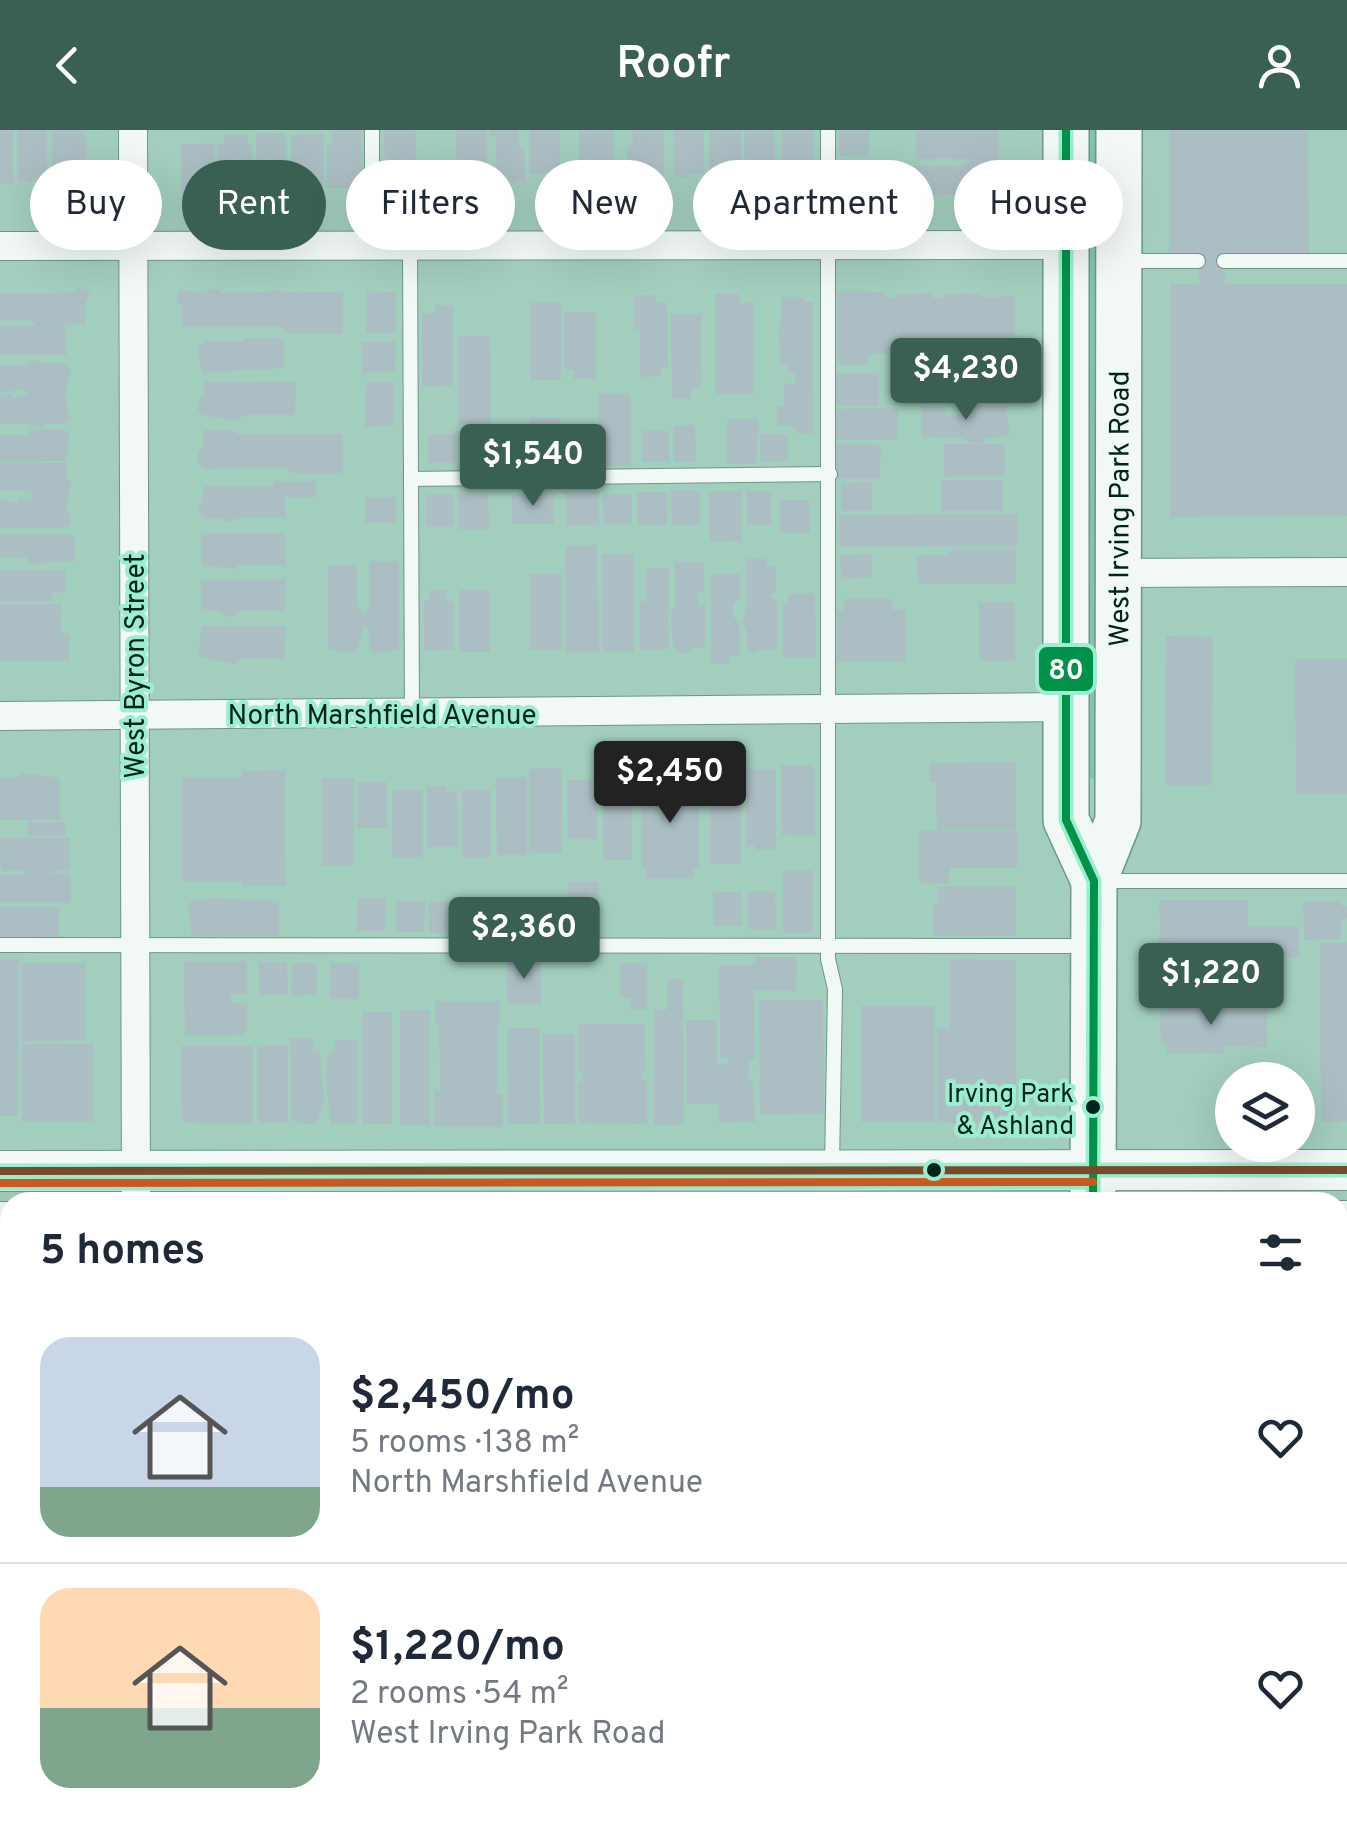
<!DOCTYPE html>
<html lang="en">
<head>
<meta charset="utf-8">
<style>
  :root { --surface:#fff; --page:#f2f2f3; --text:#1f2937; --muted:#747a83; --line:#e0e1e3; --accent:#396053 }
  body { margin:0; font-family:Overpass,sans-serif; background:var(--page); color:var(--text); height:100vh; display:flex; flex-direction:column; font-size:38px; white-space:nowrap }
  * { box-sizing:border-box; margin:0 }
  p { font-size:32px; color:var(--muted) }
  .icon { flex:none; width:55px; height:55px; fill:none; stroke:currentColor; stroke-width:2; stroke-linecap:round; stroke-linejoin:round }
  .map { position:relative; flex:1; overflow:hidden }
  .drawer { position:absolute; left:0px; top:1062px; width:1348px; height:642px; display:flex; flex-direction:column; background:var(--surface); border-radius:30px 30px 0 0; box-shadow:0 10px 40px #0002 }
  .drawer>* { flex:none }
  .top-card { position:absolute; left:30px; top:30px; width:1288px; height:90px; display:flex; gap:20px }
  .buttons { position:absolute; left:1215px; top:932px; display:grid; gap:20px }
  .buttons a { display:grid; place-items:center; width:100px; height:100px; border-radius:50%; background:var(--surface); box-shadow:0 10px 40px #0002; font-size:50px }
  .price { position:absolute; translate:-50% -85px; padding:0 22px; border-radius:10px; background:var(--accent); color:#fff; font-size:32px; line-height:65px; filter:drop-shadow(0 2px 5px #0008) }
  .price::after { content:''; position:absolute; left:50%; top:60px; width:30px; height:22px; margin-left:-15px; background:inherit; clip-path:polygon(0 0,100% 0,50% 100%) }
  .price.active { background:#222; color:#fff }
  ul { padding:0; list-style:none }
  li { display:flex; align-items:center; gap:30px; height:250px; padding:0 40px }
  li+li { border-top:2px solid var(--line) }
  li span { display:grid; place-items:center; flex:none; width:280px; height:200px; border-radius:30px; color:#555 }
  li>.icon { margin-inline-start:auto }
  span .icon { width:120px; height:120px; fill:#fffc; stroke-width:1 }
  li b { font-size:42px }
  h2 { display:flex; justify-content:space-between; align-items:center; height:120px; padding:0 40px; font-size:42px }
  .pill { padding:0 35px; border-radius:45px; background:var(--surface); box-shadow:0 10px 40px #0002; font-size:35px; line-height:90px }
  .pill.active { background:var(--accent); color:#fff }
  header { display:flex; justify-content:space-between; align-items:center; height:130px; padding:0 40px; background:var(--accent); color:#fff; font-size:45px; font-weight:600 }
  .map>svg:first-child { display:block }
  .built { fill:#8bd2ba }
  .green { fill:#80c5ad }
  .building { fill:#abbec3 }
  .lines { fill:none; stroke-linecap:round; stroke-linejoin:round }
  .service-casing { stroke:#709589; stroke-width:16 }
  .minor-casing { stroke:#709589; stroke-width:30 }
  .secondary-casing { stroke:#709589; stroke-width:42 }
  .primary-casing { stroke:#709589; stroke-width:48 }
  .service { stroke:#f1f8f5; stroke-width:14 }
  .minor { stroke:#f1f8f5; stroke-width:28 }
  .secondary { stroke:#f1f8f5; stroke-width:40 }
  .primary { stroke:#f1f8f5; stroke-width:45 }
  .bus-1-casing { stroke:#9ceed0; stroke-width:15 }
  .bus-2-casing { stroke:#9ceed0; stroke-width:15 }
  .bus-3-casing { stroke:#9ceed0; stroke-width:15 }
  .bus-1 { stroke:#009249; stroke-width:8 }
  .bus-2 { stroke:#7a4b2a; stroke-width:8 }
  .bus-3 { stroke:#ce5b21; stroke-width:8 }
  .bus-dot { fill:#002419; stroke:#9ceed0; stroke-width:4 }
  .labels { text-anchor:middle; stroke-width:8; stroke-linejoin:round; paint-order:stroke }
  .bus-label { font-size:26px; fill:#002419; stroke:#9ceed0; text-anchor:end }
  .street-label { font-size:28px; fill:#002419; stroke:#9ceed0 }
  .line-badge { stroke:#9ceed0; stroke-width:4 }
  .badge-label { font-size:28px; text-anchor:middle; font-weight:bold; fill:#fff }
</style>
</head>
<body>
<header><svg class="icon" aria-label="back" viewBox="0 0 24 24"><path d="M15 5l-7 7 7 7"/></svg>Roofr<svg class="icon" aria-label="person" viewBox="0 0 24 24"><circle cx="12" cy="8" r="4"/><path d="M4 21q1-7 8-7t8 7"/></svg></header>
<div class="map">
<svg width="1347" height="1704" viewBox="0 0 1347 1704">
  <rect width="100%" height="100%" fill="#a2cebe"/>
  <polygon class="built" points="1347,1133 1347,1608 1338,1608 1338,1134"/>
  <g class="green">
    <polygon points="1083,0 1099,0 1100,649 1089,649 1084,602"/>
    <polygon points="377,1062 717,1062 717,1070 377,1071"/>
  </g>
  <g class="building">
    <rect x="0" y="0" width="13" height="54"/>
    <polygon points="17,0 47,0 47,51 18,51"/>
    <polygon points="52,0 84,0 84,6 87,6 85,51 52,51"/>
    <polygon points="332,0 361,0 362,58 327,58 327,14 332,14"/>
    <polygon points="384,0 416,0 416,40 385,41"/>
    <polygon points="456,0 487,0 487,52 457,52"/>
    <polygon points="490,0 519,0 519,14 525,20 525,52 515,51 510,57 501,57 496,53 496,7 490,5"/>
    <polygon points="529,0 560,0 560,43 529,44"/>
    <rect x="579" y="0" width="35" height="49"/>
    <polygon points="632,0 664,0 664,50 652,50 647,56 632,52 631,32 627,28 627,20 633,13"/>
    <polygon points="674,0 704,0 704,44 690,44 686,48 674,46"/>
    <polygon points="709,0 741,0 741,46 710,46"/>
    <polygon points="744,0 775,0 775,46 745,43"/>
    <polygon points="782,0 814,0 814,47 793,47 793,42 782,41"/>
    <polygon points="839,0 869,0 869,25 839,26"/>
    <polygon points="916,0 999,0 999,30 1003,30 1003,48 1007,51 1007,59 1002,65 861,65 861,45 874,45 874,36 963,36 972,29 916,29"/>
    <polygon points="1169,0 1308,0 1309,126 1224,126 1225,154 1347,154 1347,386 1170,387 1170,154 1199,154 1198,126 1169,126"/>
    <polygon points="256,3 286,3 286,67 271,67 271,58 257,58"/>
    <polygon points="324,4 324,58 291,57 291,5"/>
    <polygon points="224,5 249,5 248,14 252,13 252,69 238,69 238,58 218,58 218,14 224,14"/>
    <polygon points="181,14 215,14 215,67 182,67"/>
    <polygon points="78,158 90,162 86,172 86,194 54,195 66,196 66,225 0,225 0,196 36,196 31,190 0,191 0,163 74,163"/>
    <polygon points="209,159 219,159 221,163 268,162 275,159 286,162 343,162 343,204 284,204 284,197 182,197 182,175 178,173 177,164 180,160 206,163"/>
    <polygon points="367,161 396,162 396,203 366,203"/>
    <polygon points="838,161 884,162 886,167 897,167 897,164 932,163 932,168 945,168 945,164 982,163 982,167 998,167 1011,164 1015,170 1015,223 867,224 868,235 838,235"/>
    <polygon points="715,164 740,164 740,173 754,172 754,264 715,264"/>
    <polygon points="634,165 656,165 656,172 667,173 668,237 661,237 661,246 640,247 640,199 634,200"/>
    <polygon points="781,167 805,167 805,172 813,172 814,303 796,303 796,296 777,296 777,276 784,276 784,254 795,253 795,243 788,243 787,233 780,233 780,212 777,205 781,193"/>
    <rect x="530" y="173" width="31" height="77"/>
    <polygon points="435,175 453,176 453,256 422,257 422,183 435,183"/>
    <polygon points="564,182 596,182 596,249 574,249 574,240 564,239"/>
    <polygon points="671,184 701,184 702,257 691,257 691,269 672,268"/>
    <polygon points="458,206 490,206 491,294 458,295"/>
    <polygon points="248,208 284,208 284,238 202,243 198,217 204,211 242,211"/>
    <polygon points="362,212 396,212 395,242 362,243"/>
    <polygon points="32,230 42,233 66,233 71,239 65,263 70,290 64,294 44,294 40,298 27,294 0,294 0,265 13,265 13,269 28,264 24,259 0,263 0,235 28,235"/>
    <polygon points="925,240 1008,240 1008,272 926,273"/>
    <polygon points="834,243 879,243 879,276 833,276"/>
    <polygon points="296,251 295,285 244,285 237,291 202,285 198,280 198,271 204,265 204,252"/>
    <polygon points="366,252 394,252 394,296 365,297"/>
    <polygon points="599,263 630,263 631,336 599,336"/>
    <polygon points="960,276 1006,276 1010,303 1005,307 986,308 983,313 969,312 963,308 921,307 921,277 946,277 946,285 960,285"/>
    <polygon points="898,278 898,310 835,310 835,279"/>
    <polygon points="529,288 560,288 559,336 530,336"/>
    <polygon points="727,289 759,289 756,334 727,334"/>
    <polygon points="695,295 696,332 674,332 673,296"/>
    <polygon points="30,299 63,299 70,304 66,331 0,332 0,305 30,305"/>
    <polygon points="203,300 231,300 238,304 343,304 343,343 293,343 286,338 204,339 197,333 198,323 203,316"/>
    <polygon points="595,301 595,335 566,334 566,302"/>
    <rect x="642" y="301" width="27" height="31"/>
    <rect x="460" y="303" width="45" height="30"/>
    <polygon points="428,304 456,304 455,333 428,333"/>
    <polygon points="760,304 788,304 788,332 761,332"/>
    <polygon points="835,314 881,315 880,349 835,349"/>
    <polygon points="944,314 1005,314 1005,346 944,347"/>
    <polygon points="0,333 67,333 67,349 71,353 66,381 70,384 71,394 66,398 0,398 0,369 19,374 18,369 31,369 31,361 0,361"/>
    <rect x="941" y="350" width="62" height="31"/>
    <polygon points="273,351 316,351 316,367 285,367 285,388 239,388 226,393 221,388 204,389 199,382 199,375 203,370 203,356 273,357"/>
    <polygon points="872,352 872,381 841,381 841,353"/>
    <polygon points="671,360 700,360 700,395 672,395"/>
    <polygon points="709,361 742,361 742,411 709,412"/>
    <polygon points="746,361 771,361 771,395 747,395"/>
    <polygon points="566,362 599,362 599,395 567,395"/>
    <polygon points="637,362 667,362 667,395 638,395"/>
    <polygon points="554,363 554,394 512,394 512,365"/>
    <polygon points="454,364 454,397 426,397 426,365"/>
    <polygon points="458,364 488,364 489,399 458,399"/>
    <polygon points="603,364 632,364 632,394 604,395"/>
    <rect x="365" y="367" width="31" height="26"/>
    <polygon points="780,370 809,370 810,403 780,403"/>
    <polygon points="1017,384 1017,416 840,417 839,385"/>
    <polygon points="201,403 286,403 286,435 239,435 235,439 202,435"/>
    <polygon points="0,405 75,405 75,431 28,434 28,428 0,428"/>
    <polygon points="597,415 599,522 565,523 565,416"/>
    <polygon points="950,420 1016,420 1016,454 918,454 917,425 950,425"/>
    <polygon points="602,424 634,424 634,522 602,521"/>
    <polygon points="872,424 872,448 841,449 840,425"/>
    <polygon points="746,429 766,429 765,436 776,436 776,463 771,463 771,467 777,472 777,519 763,519 752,524 747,517 746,500 742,494 746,480"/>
    <polygon points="369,431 399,431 399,520 373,524 369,518 370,500 364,495 355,524 328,519 328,435 357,435 358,478 364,485 369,478"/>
    <polygon points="675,432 704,432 704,461 697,462 698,475 705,474 705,517 692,518 687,523 679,524 674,518 671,495 671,483 675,478"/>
    <polygon points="669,438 669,519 640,519 640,471 646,471 646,439"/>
    <polygon points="0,440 66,440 66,462 51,463 52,471 0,471"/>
    <polygon points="530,444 562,444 562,519 530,520"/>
    <polygon points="711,444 740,444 740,467 733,474 733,487 739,491 740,526 729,525 730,534 711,533"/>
    <polygon points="286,449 286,481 238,481 234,486 224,487 222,481 201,481 201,450"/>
    <polygon points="430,460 446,460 446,471 454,472 454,520 424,521 424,470 429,470"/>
    <polygon points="459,460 489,460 490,522 459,522"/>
    <polygon points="815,463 816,527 783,527 783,475 788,475 788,464"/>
    <polygon points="844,469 893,469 892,480 906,479 906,532 837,532 837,480 844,480"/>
    <polygon points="979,472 1014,472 1015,531 979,531"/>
    <polygon points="0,474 62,474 61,504 70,503 69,531 0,531"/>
    <polygon points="202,496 286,496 285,529 239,529 235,534 204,528 198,526"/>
    <polygon points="1166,506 1213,507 1212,655 1165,655"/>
    <polygon points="1295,529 1347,529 1347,663 1296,663"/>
    <polygon points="1016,632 1016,700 937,700 936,652 929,652 929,633"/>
    <polygon points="781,635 814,635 815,706 782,705"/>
    <polygon points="562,638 562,723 529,723 529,639"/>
    <polygon points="746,639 776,639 776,720 755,720 754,715 746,715"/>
    <polygon points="285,640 286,756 242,756 242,751 182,751 182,647 242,647 242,641"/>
    <polygon points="22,643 60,648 60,690 0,690 0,647 18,647"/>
    <polygon points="641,644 664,644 664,652 677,652 677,644 699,644 699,739 693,738 693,748 646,749 646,739 641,738"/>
    <polygon points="496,647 527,647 527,725 497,725"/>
    <polygon points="322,648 354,648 354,735 322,736"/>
    <polygon points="603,648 631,648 632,730 603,730"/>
    <polygon points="567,650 597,650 597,709 568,709"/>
    <polygon points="741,650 741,734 710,734 710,651"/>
    <rect x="357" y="652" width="30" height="46"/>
    <polygon points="427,656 446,656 446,662 457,661 458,717 427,717"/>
    <polygon points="392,660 422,660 423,727 392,727"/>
    <rect x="462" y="660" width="29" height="67"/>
    <polygon points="28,692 65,692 66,705 28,705"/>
    <polygon points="919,701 1017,701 1017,738 950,738 949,754 919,753"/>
    <polygon points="0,708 70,708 70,741 51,741 50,744 71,743 71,773 0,773 0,745 25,745 25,741 1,741"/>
    <polygon points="813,740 813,803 783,803 783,741"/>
    <rect x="568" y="752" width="31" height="47"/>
    <polygon points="938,757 1016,757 1016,806 933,806 933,774 938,774"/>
    <polygon points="748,761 775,761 776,799 748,799"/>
    <rect x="713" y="762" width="29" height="34"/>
    <polygon points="213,768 279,771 279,806 192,806 188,778 191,771"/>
    <polygon points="357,768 386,768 385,801 357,801"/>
    <polygon points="462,769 493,769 493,801 463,802"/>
    <polygon points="1159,770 1248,770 1248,797 1299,797 1299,827 1159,828 1159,807 1173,807 1160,805"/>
    <polygon points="396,771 425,771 424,802 396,802"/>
    <rect x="498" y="771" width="27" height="30"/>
    <polygon points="529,771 560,771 559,801 529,801"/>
    <polygon points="1303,771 1341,771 1341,776 1347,776 1347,788 1341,789 1341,809 1304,810"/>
    <polygon points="429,772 458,772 459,803 429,803"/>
    <rect x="0" y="777" width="59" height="34"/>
    <polygon points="1320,813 1347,813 1347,991 1321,992"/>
    <polygon points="755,827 797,828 796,861 754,860 755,927 749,933 748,948 754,957 755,992 719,993 718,955 717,973 687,974 686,890 717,890 717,934 728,934 729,928 720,928 719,835 755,835"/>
    <polygon points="0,829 19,829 18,986 0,986"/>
    <polygon points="506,830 541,830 541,875 507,874"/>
    <polygon points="950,830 1016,830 1016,993 937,993 937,898 950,898"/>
    <polygon points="184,831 247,831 247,864 231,863 231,873 247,873 246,905 185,906"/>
    <polygon points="259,832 287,832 288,865 259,865"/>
    <polygon points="22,833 86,833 86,910 21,911"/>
    <polygon points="292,833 317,833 317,864 291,866"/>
    <rect x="330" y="833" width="29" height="36"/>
    <polygon points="620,833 647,833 647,880 630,880 630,868 620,868"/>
    <polygon points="667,849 683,849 684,995 654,995 654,880 667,880"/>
    <polygon points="759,870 823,870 824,984 760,985"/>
    <polygon points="435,871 500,871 500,894 497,893 497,964 503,964 503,997 434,996 434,962 440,961 439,895 435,895"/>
    <polygon points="1228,872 1228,880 1267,880 1267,917 1225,916 1225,923 1167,924 1167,914 1161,914 1160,882 1168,882 1167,873"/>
    <polygon points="861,876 934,876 935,992 861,992"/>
    <rect x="400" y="880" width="30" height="115"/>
    <rect x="362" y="882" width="30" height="112"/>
    <polygon points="578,894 645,894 646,941 641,942 641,950 647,951 647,994 578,993 578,952 583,952 582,942 578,942"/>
    <polygon points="507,898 539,898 540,994 508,994"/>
    <polygon points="543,904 575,904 575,994 544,994"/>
    <polygon points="290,908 313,908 313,921 320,921 324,972 316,994 302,994 291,990"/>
    <polygon points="335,910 358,910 358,993 330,994 326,945 329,921 335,921"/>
    <polygon points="22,914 94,914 94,991 22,992"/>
    <polygon points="257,915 288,915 288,993 258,993"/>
    <polygon points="181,916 253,916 253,994 186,993 182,991"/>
    <rect x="1338" y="1165" width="9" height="180"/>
    <polygon points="0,1341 10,1341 10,1379 0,1378"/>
    <rect x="0" y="1388" width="10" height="38"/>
    <rect x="0" y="1441" width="10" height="36"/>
    <polygon points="2,1521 10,1521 10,1607 1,1607"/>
  </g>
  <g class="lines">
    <g class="service-casing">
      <g id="service">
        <polyline points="372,0 372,116"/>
        <polyline points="828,0 828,829 835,859 832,1038"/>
        <polyline points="410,116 412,583"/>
        <polyline points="1124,131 1198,131"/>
        <polyline points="1224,131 1347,131"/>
        <polyline points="411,349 830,344"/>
        <polyline points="1103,751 1347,751"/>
        <polyline points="0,815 1088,816"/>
        <polyline points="0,1331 10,1331"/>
        <polyline points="411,1695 411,1704"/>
        <polyline points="816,1695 816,1704"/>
      </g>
    </g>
    <g class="minor-casing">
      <g id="minor">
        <polyline points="133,0 136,1072"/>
        <polyline points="0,116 1066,115"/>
        <polyline points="1119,443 1347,442"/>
        <polyline points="0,586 1064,577"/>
        <polyline points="1338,1653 1347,1653"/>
        <polyline points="0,1666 10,1666"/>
        <polyline points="139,1695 139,1704"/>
      </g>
    </g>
    <g class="secondary-casing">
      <g id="secondary">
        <polyline points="0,1041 1347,1040"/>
        <polyline points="1338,1091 1347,1091"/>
        <polyline points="0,1092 10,1092"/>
      </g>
    </g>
    <g class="primary-casing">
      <g id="primary">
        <polyline points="1066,0 1066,690 1094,751"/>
        <path id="s1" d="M1093 1072 1094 751 1118 691 1119 0"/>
        <polyline points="1091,1695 1091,1704"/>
      </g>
    </g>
    <use href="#service" class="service"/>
    <use href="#minor" class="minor"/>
    <use href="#secondary" class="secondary"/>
    <use href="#primary" class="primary"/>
    <g class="bus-1-casing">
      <polyline id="bus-1" points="1066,0 1066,690 1094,751 1093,1072"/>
    </g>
    <g class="bus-2-casing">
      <polyline id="bus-2" points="0,1041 1347,1040"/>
    </g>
    <g class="bus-3-casing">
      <polyline id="bus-3" points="0,1053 1093,1052"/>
    </g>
    <use href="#bus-1" class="bus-1"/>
    <use href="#bus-2" class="bus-2"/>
    <use href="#bus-3" class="bus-3"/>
  </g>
  <g class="bus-dot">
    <circle cx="1093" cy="977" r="9"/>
    <circle cx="934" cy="1040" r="9"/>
  </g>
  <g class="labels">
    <g class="bus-label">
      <text x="1074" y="972">Irving Park<tspan x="1074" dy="32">&amp; Ashland</tspan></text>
    </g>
    <g class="street-label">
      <text dy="10" stroke="none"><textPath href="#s1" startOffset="698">West Irving Park Road</textPath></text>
      <text transform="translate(134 536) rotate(-90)" y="10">West Byron Street</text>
      <text x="382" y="594">North Marshfield Avenue</text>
    </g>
  </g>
  <rect class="line-badge" x="1037" y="515" width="58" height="48" rx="10" fill="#009249"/>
  <g class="badge-label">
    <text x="1066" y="549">80</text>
  </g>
</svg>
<div class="buttons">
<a><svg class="icon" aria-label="layers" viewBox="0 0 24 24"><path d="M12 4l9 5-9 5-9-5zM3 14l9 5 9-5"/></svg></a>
</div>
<b class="price" style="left:966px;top:293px">$4,230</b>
<b class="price" style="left:533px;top:379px">$1,540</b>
<b class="price active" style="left:670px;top:696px">$2,450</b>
<b class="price" style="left:524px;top:852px">$2,360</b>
<b class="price" style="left:1211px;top:898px">$1,220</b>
<div class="top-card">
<a class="pill">Buy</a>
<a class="pill active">Rent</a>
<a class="pill">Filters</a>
<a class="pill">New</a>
<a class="pill">Apartment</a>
<a class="pill">House</a>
</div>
<section class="drawer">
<h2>5 homes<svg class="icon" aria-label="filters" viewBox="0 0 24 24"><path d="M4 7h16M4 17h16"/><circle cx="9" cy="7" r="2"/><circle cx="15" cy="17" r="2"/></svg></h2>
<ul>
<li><span style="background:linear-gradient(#c9d6e8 75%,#7fa58c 0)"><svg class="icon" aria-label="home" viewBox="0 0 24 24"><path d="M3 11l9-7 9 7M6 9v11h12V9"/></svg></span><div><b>$2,450/mo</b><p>5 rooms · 138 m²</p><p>North Marshfield Avenue</p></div><svg class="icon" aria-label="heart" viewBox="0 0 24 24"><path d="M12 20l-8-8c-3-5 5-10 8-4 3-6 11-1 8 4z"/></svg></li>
<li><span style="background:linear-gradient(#ffd9b3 60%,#7fa58c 0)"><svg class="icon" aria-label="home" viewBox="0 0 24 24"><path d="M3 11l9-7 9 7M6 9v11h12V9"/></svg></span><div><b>$1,220/mo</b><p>2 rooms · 54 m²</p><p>West Irving Park Road</p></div><svg class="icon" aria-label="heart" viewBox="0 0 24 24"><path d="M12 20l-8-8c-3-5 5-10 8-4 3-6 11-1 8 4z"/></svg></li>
</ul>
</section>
</div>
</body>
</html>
